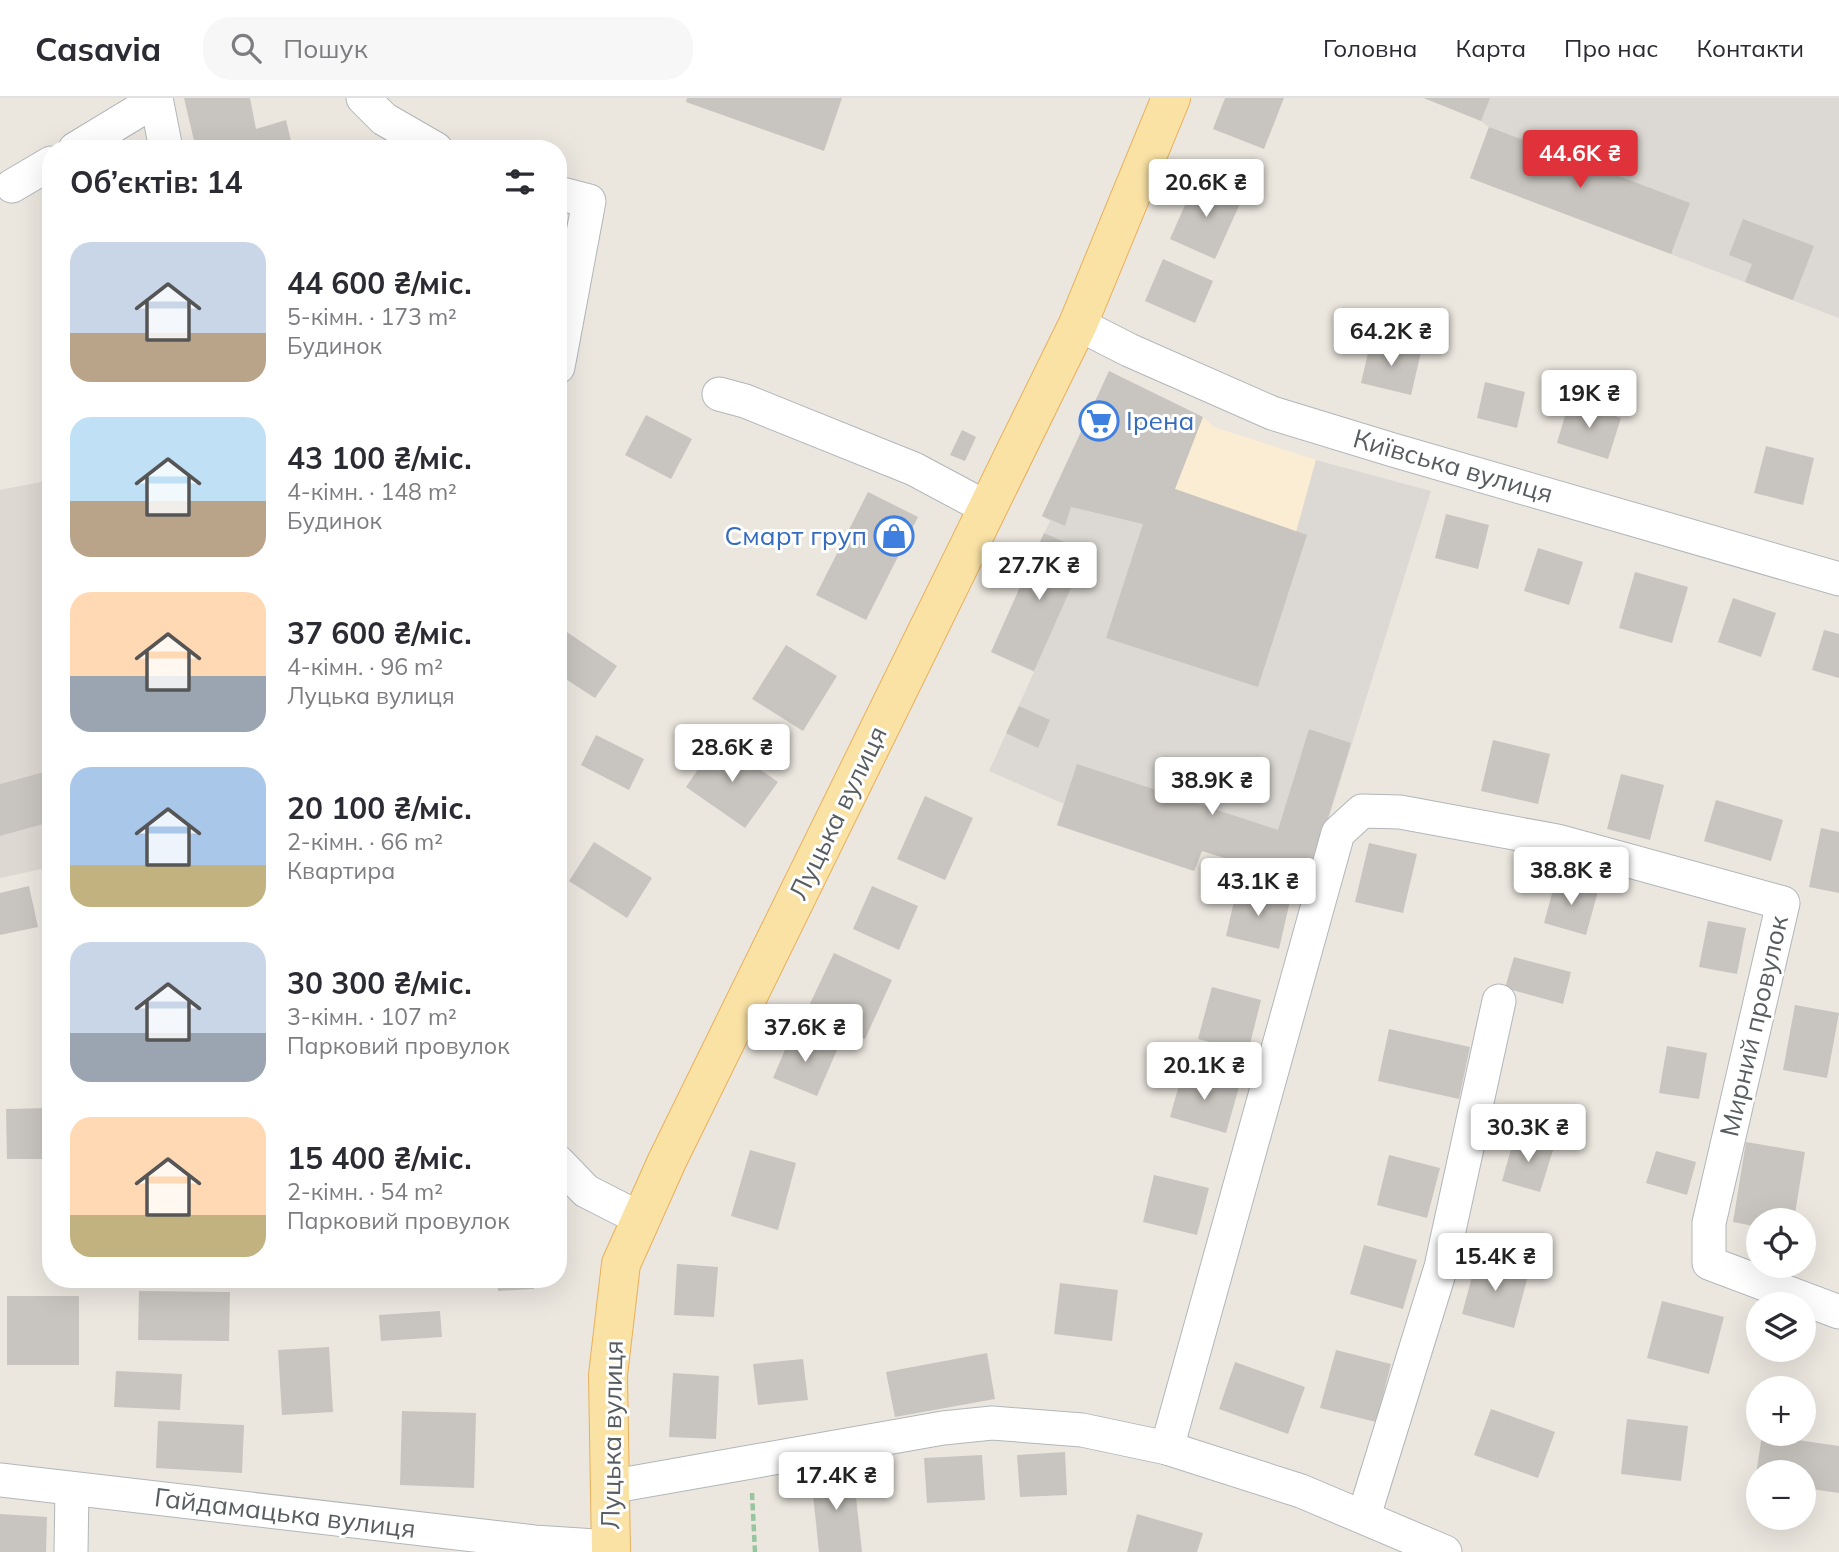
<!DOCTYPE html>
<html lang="uk">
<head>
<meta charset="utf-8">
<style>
  :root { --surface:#fff; --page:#f7f7f7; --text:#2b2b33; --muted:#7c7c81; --line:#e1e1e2; --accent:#df323a }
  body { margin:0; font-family:Mulish,sans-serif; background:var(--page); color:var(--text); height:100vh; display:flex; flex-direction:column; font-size:26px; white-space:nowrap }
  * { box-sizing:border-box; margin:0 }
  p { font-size:23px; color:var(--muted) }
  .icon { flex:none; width:38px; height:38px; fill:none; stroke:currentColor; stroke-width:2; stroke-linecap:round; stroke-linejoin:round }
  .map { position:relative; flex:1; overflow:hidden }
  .details { position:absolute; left:42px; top:42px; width:525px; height:1148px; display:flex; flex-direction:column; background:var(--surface); border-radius:28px; box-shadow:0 7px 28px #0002 }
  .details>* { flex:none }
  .buttons { position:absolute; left:1746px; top:1110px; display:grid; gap:14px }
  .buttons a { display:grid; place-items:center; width:70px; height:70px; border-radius:50%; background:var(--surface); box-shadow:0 7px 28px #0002; font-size:35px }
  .price { position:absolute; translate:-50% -60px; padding:0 16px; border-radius:7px; background:#fff; color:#222; font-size:23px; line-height:46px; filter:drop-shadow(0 2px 4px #0008) }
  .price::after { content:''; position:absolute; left:50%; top:42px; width:21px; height:16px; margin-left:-10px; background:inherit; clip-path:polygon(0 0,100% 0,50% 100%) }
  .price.selected { background:var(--accent); color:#fff }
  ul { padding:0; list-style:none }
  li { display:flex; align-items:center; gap:21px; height:175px; padding:0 28px }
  li span { display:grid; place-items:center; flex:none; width:196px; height:140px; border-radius:21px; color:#555 }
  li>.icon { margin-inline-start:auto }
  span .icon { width:84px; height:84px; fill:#fffc; stroke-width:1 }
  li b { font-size:30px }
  h2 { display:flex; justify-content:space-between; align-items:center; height:84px; padding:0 28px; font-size:30px }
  header { display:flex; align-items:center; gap:42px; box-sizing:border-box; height:98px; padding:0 35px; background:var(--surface); border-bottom:2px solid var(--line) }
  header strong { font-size:33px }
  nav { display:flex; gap:38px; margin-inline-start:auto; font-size:24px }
  .search { width:490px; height:63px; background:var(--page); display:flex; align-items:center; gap:18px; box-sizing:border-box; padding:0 24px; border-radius:28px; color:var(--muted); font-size:26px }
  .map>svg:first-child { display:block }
  .commercial { fill:#fbedd4 }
  .industrial { fill:#dcd9d4 }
  .education { fill:#ddd8d1 }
  .building { fill:#c8c4bf }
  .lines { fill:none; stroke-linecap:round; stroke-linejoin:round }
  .minor-casing { stroke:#b2b6ba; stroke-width:35 }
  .major-casing { stroke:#e9af5a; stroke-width:40 }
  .path { stroke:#97c59e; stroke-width:4.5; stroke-dasharray:7 3.5; stroke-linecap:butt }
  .minor { stroke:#fff; stroke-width:33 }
  .major { stroke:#fae2a5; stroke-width:38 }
  .labels { text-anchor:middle; stroke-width:6; stroke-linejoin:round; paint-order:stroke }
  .shop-label { font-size:26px; fill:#366cbe; stroke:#fff; text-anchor:start }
  .street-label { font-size:26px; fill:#585d60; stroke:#fff }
</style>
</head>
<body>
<header>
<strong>Casavia</strong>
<div class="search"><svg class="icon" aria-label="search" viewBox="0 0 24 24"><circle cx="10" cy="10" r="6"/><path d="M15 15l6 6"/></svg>Пошук</div>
<nav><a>Головна</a><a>Карта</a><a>Про нас</a><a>Контакти</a></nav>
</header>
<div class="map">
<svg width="1839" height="1454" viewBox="0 0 1839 1454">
  <rect width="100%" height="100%" fill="#ebe7df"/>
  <polygon class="commercial" points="1203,319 1214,329 1316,362 1297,434 1175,391"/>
  <g class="industrial">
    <polygon points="1423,0 1839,0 1839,220 1470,80 1489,29 1481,23"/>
    <polygon points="1316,362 1431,393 1308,786 1202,753 1194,773 1057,727 1064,706 989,673 1034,574 991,554 1050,423 1042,418 1066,368 1175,391 1296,434"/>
  </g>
  <g class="education">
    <polygon points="51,382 51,535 44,537 51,565 51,672 0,686 0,392"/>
    <polygon points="51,724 51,769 0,780 0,738"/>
  </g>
  <g class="building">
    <polygon points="184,0 250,0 256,31 286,22 293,51 196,51"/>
    <polygon points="687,0 842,0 824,53 686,4"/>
    <polygon points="1225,0 1284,0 1264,51 1213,31"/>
    <polygon points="1424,0 1490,0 1481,23"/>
    <polygon points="1489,29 1690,105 1671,156 1470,80"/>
    <polygon points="1197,80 1242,101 1215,161 1170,141"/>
    <polygon points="1743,121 1814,148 1793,202 1745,184 1752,166 1729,157"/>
    <polygon points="558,128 572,130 558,198"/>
    <polygon points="1163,161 1213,183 1195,225 1145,203"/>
    <polygon points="1371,242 1421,254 1411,297 1361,285"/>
    <polygon points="1109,273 1203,319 1175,391 1307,437 1258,589 1106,540 1143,426 1071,409 1065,428 1042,418"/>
    <polygon points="1485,284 1525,294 1517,330 1477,320"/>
    <polygon points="1569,304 1621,320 1608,361 1557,345"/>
    <polygon points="646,317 692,341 671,381 625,357"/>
    <polygon points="962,332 976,339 965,363 950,357"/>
    <polygon points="1766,348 1814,360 1803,407 1754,395"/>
    <polygon points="868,394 918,419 866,522 816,497"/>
    <polygon points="1446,416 1489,427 1478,471 1435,460"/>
    <polygon points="1044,435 1087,454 1034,573 991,554"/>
    <polygon points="1538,450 1583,464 1569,507 1524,493"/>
    <polygon points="1635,474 1688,489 1672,545 1619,530"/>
    <polygon points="1733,500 1776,515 1761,559 1718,544"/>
    <polygon points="558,528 617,568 595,600 558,576"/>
    <polygon points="1824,532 1839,536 1839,580 1812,572"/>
    <polygon points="51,535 51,562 50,562 43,537"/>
    <polygon points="786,547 837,578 803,633 752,601"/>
    <polygon points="1019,608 1050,622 1038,650 1006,635"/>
    <polygon points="1309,631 1351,645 1308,786 1202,753 1194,773 1057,727 1077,666 1278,732"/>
    <polygon points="596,637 644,661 629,692 581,667"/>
    <polygon points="718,642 778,684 745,730 686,689"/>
    <polygon points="1493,642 1550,656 1538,706 1481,693"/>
    <polygon points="51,672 51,724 0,738 0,686"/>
    <polygon points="1621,676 1664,687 1650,742 1607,731"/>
    <polygon points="925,698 973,720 945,782 897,761"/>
    <polygon points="1716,702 1783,722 1771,763 1704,743"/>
    <polygon points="1821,730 1839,734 1839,795 1809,789"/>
    <polygon points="594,744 652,780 627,820 569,783"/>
    <polygon points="1369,745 1417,756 1403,815 1355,804"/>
    <polygon points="1556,781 1598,793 1586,837 1544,825"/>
    <polygon points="29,788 38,829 0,837 0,795"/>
    <polygon points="872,788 918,808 899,852 853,831"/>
    <polygon points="1237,790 1290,803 1279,851 1226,838"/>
    <polygon points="1708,823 1746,830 1737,876 1699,869"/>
    <polygon points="834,855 892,882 865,941 806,914"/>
    <polygon points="1514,859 1571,874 1563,906 1505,890"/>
    <polygon points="1212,889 1261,902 1248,954 1198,941"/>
    <polygon points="1795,907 1839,915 1827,980 1783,972"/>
    <polygon points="1389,931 1470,949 1459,1001 1378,983"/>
    <polygon points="793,933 837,952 817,998 773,980"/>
    <polygon points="1667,948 1707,955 1699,1001 1659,995"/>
    <polygon points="1183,973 1239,989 1226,1035 1170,1019"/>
    <polygon points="50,1010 51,1061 7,1061 6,1011"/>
    <polygon points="1515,1037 1554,1049 1540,1094 1502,1083"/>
    <polygon points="1746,1044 1805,1054 1794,1122 1759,1122 1759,1129 1733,1124"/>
    <polygon points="750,1052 796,1065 778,1132 731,1118"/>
    <polygon points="1656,1053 1696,1064 1687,1097 1646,1085"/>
    <polygon points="1389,1057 1440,1070 1427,1120 1377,1107"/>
    <polygon points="1154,1077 1209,1090 1197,1137 1143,1124"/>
    <polygon points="1364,1147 1417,1162 1403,1211 1350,1196"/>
    <polygon points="1477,1160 1529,1174 1514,1230 1462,1216"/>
    <polygon points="677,1166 718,1169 714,1219 674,1217"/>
    <polygon points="497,1181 533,1181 534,1191 498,1193"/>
    <polygon points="1060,1185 1118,1192 1112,1243 1054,1236"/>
    <polygon points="139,1193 230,1194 229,1243 138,1242"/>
    <rect x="7" y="1198" width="72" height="69"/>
    <polygon points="1662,1203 1724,1219 1709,1276 1647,1260"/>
    <polygon points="440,1213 442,1239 381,1243 379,1217"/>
    <polygon points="329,1249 333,1314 282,1317 278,1252"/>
    <polygon points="1336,1252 1391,1266 1376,1324 1320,1310"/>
    <polygon points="987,1255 995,1301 895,1319 886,1274"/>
    <polygon points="803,1261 808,1302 758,1307 753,1266"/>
    <polygon points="1235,1264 1305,1289 1288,1336 1219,1311"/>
    <polygon points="116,1273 182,1276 180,1312 114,1309"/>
    <polygon points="673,1275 719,1278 716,1341 669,1339"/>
    <polygon points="1491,1311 1555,1334 1538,1380 1474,1357"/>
    <polygon points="402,1313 476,1315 474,1390 400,1387"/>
    <polygon points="1627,1321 1688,1328 1681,1383 1621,1376"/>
    <polygon points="158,1323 244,1327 242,1375 156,1370"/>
    <polygon points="1762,1337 1839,1348 1839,1395 1804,1390 1804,1374 1759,1374 1759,1384 1755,1383"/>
    <polygon points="1065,1354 1067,1397 1020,1399 1017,1357"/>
    <polygon points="982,1357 985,1402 927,1405 924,1360"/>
    <polygon points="853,1372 862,1454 819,1454 811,1377"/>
    <polygon points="0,1416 47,1419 46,1454 0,1454"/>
    <polygon points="1137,1416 1203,1435 1197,1454 1127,1454"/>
  </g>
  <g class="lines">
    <g class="minor-casing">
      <g id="minor">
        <polyline points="156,0 166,51"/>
        <polyline points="363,0 384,21 436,51"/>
        <polyline points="75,51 156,2"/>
        <polyline points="12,88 51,65"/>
        <polyline points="558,95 589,103 558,269"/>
        <polyline points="1078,226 1129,252 1272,315 1393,352 1839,481"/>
        <polyline points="719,296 745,303 914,371 987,410"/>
        <polyline points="558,1064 586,1093 641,1121"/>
        <polyline points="1167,1350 1338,735 1362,713 1400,714 1557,743 1783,805 1709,1125 1709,1165 1839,1214"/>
        <polyline points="0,1382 534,1444 611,1449"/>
        <polyline points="609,1389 943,1330 992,1325 1082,1332 1167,1350 1301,1393 1445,1454"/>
        <polyline points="1364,1418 1441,1169 1499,903"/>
        <polyline points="71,1454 72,1391"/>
      </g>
    </g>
    <g class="major-casing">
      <polyline id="major" points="611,1454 608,1277 621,1166 667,1063 1078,226 1171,0"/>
    </g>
    <polyline class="path" points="752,1395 755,1454"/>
    <use href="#minor" class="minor"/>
    <use href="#major" class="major"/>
  </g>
  <defs>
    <g id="supermarket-ring" transform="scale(2.0125)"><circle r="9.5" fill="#fff" stroke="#3f7fe0" stroke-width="1.5"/><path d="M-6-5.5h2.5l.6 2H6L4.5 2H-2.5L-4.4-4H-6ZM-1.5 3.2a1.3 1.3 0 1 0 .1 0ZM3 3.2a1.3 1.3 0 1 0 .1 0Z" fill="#3f7fe0"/></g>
    <g id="shop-ring" transform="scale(2.0125)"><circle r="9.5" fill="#fff" stroke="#3f7fe0" stroke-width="1.5"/><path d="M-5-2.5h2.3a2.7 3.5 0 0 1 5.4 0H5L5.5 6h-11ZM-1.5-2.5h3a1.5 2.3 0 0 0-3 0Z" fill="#3f7fe0"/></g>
  </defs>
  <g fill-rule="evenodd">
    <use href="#supermarket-ring" x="1099" y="323"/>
    <use href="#shop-ring" x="894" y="438"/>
  </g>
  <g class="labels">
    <g class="shop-label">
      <text x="1126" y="332">Ірена</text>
      <text x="867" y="447" text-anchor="end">Смарт груп</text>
    </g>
    <g class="street-label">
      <text transform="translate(1453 368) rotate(16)" y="9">Київська вулиця</text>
      <text transform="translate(838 715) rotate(-64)" y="9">Луцька вулиця</text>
      <text transform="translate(1754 928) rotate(-77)" y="9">Мирний провулок</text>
      <text transform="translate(612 1337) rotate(-89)" y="9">Луцька вулиця</text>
      <text transform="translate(285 1415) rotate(7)" y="9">Гайдамацька вулиця</text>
    </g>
  </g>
</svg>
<div class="buttons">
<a><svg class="icon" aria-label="locate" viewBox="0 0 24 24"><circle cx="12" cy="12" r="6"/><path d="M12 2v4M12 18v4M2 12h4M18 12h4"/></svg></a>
<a><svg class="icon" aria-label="layers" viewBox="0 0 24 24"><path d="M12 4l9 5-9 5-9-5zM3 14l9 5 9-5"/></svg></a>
<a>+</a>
<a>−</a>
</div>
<b class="price selected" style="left:1580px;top:92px">44.6K ₴</b>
<b class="price" style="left:1206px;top:121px">20.6K ₴</b>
<b class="price" style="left:1391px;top:270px">64.2K ₴</b>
<b class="price" style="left:1589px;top:332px">19K ₴</b>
<b class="price" style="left:1039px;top:504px">27.7K ₴</b>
<b class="price" style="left:732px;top:686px">28.6K ₴</b>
<b class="price" style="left:1212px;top:719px">38.9K ₴</b>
<b class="price" style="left:1571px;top:809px">38.8K ₴</b>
<b class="price" style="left:1258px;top:820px">43.1K ₴</b>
<b class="price" style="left:805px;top:966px">37.6K ₴</b>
<b class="price" style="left:1204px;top:1004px">20.1K ₴</b>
<b class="price" style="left:1528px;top:1066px">30.3K ₴</b>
<b class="price" style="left:1495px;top:1195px">15.4K ₴</b>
<b class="price" style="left:836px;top:1414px">17.4K ₴</b>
<section class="details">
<h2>Об’єктів: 14<svg class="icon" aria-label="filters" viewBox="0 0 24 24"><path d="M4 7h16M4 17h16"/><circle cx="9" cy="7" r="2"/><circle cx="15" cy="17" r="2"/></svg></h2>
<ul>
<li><span style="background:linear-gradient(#c9d6e8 65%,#b9a48a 0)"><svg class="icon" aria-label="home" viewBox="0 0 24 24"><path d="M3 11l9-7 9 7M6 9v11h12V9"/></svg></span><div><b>44 600 ₴/міс.</b><p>5-кімн. · 173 m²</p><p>Будинок</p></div></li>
<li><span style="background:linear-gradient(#bfe0f5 60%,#b9a48a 0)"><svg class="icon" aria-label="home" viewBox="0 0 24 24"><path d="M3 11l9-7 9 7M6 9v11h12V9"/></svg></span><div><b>43 100 ₴/міс.</b><p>4-кімн. · 148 m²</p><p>Будинок</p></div></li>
<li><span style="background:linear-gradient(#ffd9b3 60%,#9aa5b1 0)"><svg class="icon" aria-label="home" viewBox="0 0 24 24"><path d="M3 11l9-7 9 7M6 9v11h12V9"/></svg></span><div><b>37 600 ₴/міс.</b><p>4-кімн. · 96 m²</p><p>Луцька вулиця</p></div></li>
<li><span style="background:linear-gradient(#a9c7e8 70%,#c2b280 0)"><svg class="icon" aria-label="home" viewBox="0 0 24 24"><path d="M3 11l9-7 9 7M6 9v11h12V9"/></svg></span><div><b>20 100 ₴/міс.</b><p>2-кімн. · 66 m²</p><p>Квартира</p></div></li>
<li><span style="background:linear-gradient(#c9d6e8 65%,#9aa5b1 0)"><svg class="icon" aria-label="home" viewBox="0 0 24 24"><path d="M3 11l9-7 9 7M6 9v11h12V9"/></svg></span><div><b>30 300 ₴/міс.</b><p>3-кімн. · 107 m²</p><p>Парковий провулок</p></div></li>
<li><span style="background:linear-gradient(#ffd9b3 70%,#c2b280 0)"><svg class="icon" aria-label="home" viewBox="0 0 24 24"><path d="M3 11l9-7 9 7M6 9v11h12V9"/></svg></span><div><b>15 400 ₴/міс.</b><p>2-кімн. · 54 m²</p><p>Парковий провулок</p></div></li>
</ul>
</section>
</div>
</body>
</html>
